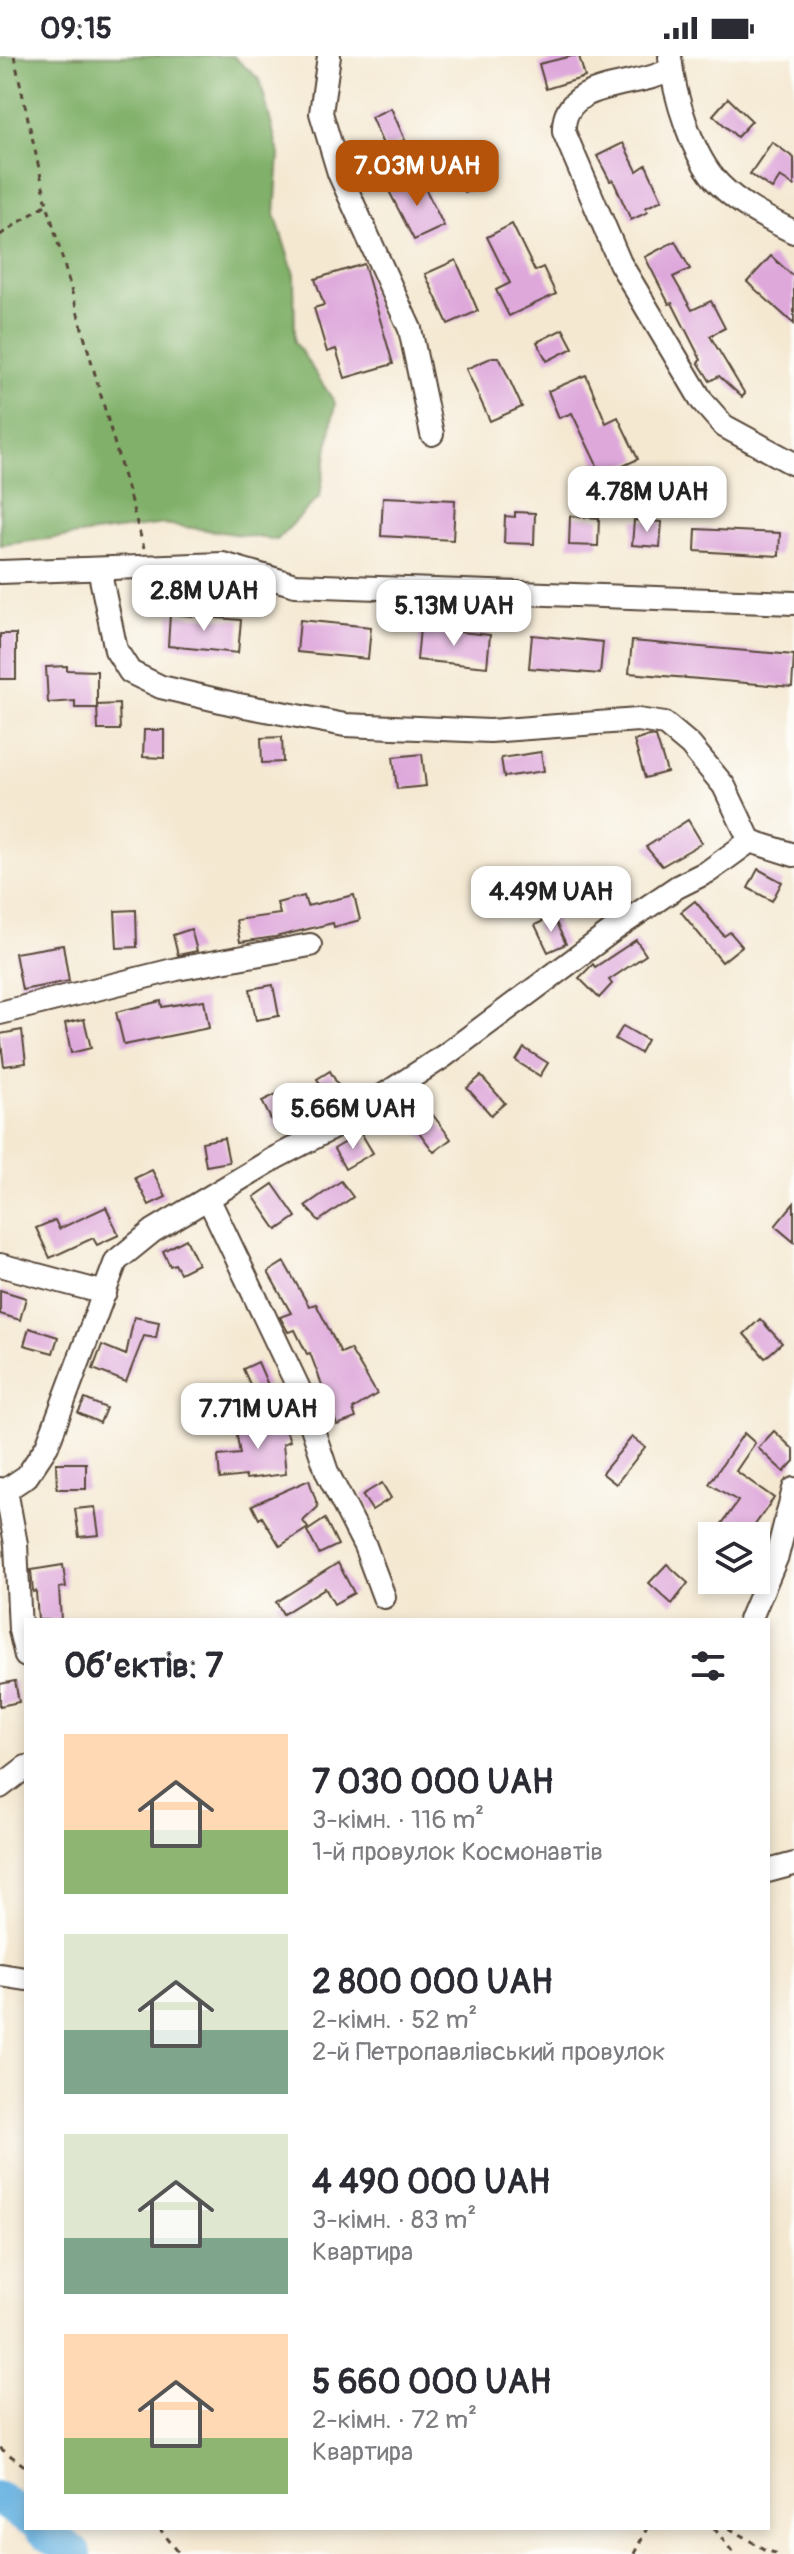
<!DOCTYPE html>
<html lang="uk">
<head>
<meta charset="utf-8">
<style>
  :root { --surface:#fff; --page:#f2f2f3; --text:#2b2b33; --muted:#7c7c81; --accent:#b45309 }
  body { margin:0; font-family:Pangolin,sans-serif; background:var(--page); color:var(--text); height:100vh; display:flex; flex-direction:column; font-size:30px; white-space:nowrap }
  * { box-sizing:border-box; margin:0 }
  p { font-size:26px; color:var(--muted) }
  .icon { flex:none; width:44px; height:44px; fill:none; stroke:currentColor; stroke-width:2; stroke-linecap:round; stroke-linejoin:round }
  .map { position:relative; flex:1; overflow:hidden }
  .panel { position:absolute; left:24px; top:1562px; width:746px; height:912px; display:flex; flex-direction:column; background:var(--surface); border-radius:0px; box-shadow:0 4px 12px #0003 }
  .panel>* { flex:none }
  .controls { position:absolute; left:698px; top:1466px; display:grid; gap:16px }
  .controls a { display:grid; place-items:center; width:72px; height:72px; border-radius:0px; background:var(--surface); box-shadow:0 4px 12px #0003; font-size:40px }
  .price { position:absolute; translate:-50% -68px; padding:0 18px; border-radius:16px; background:#fff; color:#222; font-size:26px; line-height:52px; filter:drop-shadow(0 2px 4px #0008) }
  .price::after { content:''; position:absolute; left:50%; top:48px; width:24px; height:18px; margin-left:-12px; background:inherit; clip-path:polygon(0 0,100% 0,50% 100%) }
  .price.active { background:var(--accent); color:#fff }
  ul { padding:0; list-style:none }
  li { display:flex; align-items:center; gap:24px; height:200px; padding:0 40px }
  li span { display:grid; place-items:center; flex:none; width:224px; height:160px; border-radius:0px; color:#555 }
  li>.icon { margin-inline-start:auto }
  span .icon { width:96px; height:96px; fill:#fffc; stroke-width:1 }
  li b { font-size:34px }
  h2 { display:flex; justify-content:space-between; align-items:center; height:96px; padding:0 40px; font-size:34px }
  .status { display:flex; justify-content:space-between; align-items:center; height:56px; padding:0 40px; background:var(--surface); direction:ltr }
  .status svg { height:22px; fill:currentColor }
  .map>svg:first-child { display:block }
  .forest { fill:#80b069; stroke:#5e6d44; stroke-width:2 }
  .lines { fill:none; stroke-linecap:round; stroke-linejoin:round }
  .river { stroke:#69b4e2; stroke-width:34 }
  .building { fill:#dea8db }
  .street-casing { stroke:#574639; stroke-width:26 }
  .path { stroke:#574639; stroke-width:3; stroke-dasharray:6 6; stroke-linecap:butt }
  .street { stroke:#fff; stroke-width:22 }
</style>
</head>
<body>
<div class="status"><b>09:15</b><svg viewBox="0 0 49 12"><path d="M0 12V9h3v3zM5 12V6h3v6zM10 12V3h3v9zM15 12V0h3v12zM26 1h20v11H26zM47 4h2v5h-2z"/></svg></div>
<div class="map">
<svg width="794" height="2498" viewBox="0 0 794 2498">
  <rect width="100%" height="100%" fill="#fdfcf7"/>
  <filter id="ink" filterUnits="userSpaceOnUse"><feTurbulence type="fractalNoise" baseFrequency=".0125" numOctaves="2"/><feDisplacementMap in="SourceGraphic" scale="16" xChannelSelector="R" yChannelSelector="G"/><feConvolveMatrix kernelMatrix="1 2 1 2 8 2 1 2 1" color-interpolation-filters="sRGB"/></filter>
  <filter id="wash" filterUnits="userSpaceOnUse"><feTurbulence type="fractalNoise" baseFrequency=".006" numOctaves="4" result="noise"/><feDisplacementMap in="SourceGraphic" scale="32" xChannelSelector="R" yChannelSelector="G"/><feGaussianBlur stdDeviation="1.8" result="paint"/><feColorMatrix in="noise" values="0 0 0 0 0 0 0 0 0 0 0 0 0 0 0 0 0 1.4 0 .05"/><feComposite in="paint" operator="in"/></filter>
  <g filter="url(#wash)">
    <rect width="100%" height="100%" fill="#f4e8d1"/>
    <polygon class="forest" points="4,0 233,0 260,24 279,98 275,158 294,219 295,286 335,347 320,440 277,484 164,468 0,489 0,2"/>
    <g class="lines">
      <g class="river">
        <polyline points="0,2443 26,2462"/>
        <polyline points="40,2472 75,2498"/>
      </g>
    </g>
    <g id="blocks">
      <g class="building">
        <polygon points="572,0 579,0 585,21 546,33 539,8"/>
        <polygon points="728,42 752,65 737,81 713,59"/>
        <polygon points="391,52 405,84 385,93 371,61"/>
        <polygon points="772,86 794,102 794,130 780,121 772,133 750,118"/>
        <polygon points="623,87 637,115 646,109 662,144 645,152 648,156 631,164 613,124 610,125 597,100"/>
        <polygon points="470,98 484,127 464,136 451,107"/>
        <polygon points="419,120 444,170 414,184 389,135"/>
        <polygon points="512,168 535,215 543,211 556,238 509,260 496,234 510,227 487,181"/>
        <polygon points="675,185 690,213 673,221 692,254 711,245 725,272 710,280 745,338 742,341 719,320 710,325 698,306 701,304 672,247 669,248 645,201"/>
        <polygon points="771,200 794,221 794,268 747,226"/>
        <polygon points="456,204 478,255 448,268 425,218"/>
        <polygon points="364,208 393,308 345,322 336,293 327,296 314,252 324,249 315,223"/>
        <polygon points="563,273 573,292 547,305 537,286"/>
        <polygon points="493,301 499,301 522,351 490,365 466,313"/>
        <polygon points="586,319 606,367 618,361 638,403 602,420 572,357 559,362 548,335"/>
        <polygon points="618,430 635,432 632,455 615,453"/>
        <polygon points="383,441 455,444 453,484 381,480"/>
        <polygon points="515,456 535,457 534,488 504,487 505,460 515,461"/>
        <polygon points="570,460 599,462 598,490 569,489"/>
        <polygon points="634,464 662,466 660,491 632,489"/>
        <polygon points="696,473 780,477 779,500 695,495"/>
        <polygon points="170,558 241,564 238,597 168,590"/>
        <polygon points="300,564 371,571 368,603 297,596"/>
        <polygon points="420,572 490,579 487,611 417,604"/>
        <rect x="0" y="578" width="16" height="45"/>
        <polygon points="532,579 603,586 600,618 529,612"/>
        <polygon points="632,585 794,599 792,631 629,617"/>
        <polygon points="67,610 67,614 97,615 97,652 75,652 75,645 48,647 46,611"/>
        <polygon points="119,648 120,674 98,674 97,649"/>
        <polygon points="144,674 164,674 164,702 143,701"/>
        <polygon points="649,680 656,681 667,716 645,722 634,685"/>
        <polygon points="282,681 283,706 262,707 261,682"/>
        <polygon points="541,696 544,715 504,721 501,702"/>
        <polygon points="422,698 426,730 397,733 393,701"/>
        <polygon points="688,764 702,787 662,810 646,791"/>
        <polygon points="758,813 782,826 772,845 748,832"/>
        <polygon points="608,829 623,848 602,863 588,844"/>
        <polygon points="354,839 360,864 334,871 333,867 275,881 240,886 236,864 280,858 277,847 304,840 307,850"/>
        <polygon points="695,845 724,880 730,876 742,890 722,906 681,856"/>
        <polygon points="136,854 137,891 117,892 115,855"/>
        <polygon points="553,860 566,888 548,896 535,869"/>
        <polygon points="191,873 197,895 178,899 173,879"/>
        <polygon points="636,884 646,899 609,924 612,928 599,942 579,922 593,908 595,911"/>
        <polygon points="63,889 69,925 22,934 15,897"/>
        <polygon points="273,929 279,960 256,964 250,933"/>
        <polygon points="204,944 209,972 124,989 116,956 161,945 162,951"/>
        <polygon points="84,963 91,992 71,997 65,967"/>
        <polygon points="623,970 647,984 640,997 615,983"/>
        <polygon points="22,974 26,1007 4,1010 0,978"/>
        <polygon points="524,992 548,1007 540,1020 516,1005"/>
        <polygon points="330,1015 342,1036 330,1043 317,1023"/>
        <polygon points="481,1020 505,1047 491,1059 467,1032"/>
        <polygon points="283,1035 296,1064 276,1074 262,1045"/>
        <polygon points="433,1059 451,1083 434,1096 416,1072"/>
        <polygon points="361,1077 373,1097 345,1113 334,1093"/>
        <polygon points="224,1082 229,1106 206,1110 202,1086"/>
        <polygon points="152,1114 166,1141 149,1149 135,1122"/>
        <polygon points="341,1125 353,1141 319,1165 305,1150"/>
        <polygon points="273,1128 296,1161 277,1174 254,1141"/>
        <polygon points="794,1147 794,1186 775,1170"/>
        <polygon points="106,1151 119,1179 97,1189 93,1182 50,1202 36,1172 55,1164 59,1173"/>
        <polygon points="186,1183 198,1208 180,1217 175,1208 170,1210 163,1195"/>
        <polygon points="284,1206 309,1250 316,1248 341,1297 350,1293 377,1338 353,1353 356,1362 337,1369 310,1297 307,1298 295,1274 288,1276 280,1261 291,1257 268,1216"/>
        <polygon points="0,1234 26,1242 20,1264 0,1258"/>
        <polygon points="134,1261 159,1266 156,1282 144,1280 126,1326 93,1313 102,1289 126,1299"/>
        <polygon points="760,1263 782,1287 765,1302 744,1278"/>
        <polygon points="29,1272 58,1281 53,1297 24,1289"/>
        <polygon points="258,1306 268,1329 253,1335 243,1313"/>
        <polygon points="85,1343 106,1352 100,1367 78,1357"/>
        <polygon points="280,1358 290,1385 283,1388 286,1418 246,1423 245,1420 220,1423 218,1400 240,1398 236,1374"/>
        <polygon points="774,1375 794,1394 794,1405 784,1416 758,1392"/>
        <polygon points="744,1377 755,1387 736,1415 774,1442 747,1480 730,1480 719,1472 738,1445 709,1428"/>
        <polygon points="632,1381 645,1391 616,1428 602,1417"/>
        <polygon points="56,1407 86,1407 86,1433 57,1433"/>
        <polygon points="309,1424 318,1451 303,1465 308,1472 280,1490 262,1461 259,1463 252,1449"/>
        <polygon points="382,1427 391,1442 372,1454 362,1439"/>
        <polygon points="95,1451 99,1479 79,1481 75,1453"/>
        <polygon points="325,1463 338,1489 319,1498 307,1475"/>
        <polygon points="338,1507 354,1537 334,1548 325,1532 283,1558 276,1546"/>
        <polygon points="667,1508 688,1527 672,1548 649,1527"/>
        <polygon points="63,1509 66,1531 59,1532 61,1564 38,1564 36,1535 33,1536 31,1514"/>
        <polygon points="15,1625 19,1646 0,1650 0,1628"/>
      </g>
    </g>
  </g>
  <g filter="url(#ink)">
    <use href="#blocks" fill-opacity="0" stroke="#574639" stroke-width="2"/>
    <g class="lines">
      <g class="street-casing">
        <g id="street">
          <polyline points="329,0 321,57 339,117 410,273 432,378"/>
          <path d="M670 1C674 39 692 101 720 129 741 150 768 163 794 176"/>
          <path d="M671 13C641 33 561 22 564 76L620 207 702 345 724 370 794 408"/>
          <polyline points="99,513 116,594 130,616 161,631 234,648 345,669 490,675 638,664 665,668 690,689 724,730 750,785 794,799"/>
          <polyline points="0,516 223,508 295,529 794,547"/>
          <polyline points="0,957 177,913 310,889"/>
          <polyline points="209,1144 300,1335 327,1416 365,1490 384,1541"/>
          <polyline points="0,1209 105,1237"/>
          <polyline points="0,1433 6,1434 27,1420 47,1390 116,1205 153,1175 275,1102 338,1069 444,1000 615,873 677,831 709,815 750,785"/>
          <polyline points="6,1434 16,1488 20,1574 26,1600"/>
          <polyline points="750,1564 777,1500 794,1433"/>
          <polyline points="0,1731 26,1711"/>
          <polyline points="768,1815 794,1808"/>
          <polyline points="0,1919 26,1923"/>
        </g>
      </g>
      <g class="path">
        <polyline points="14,0 47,148 144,492"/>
        <polyline points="0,179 47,148"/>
        <polyline points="0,2392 26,2411"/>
        <polyline points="159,2472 180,2498"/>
        <polyline points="714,2472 734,2498"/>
        <polyline points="729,2472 767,2495 780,2498"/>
        <polyline points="634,2498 647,2472"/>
      </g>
      <use href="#street" class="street"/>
    </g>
  </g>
</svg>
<div class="controls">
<a><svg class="icon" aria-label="layers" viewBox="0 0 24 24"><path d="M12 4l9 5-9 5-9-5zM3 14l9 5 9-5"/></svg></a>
</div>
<b class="price active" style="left:417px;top:152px">7.03M UAH</b>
<b class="price" style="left:647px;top:478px">4.78M UAH</b>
<b class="price" style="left:204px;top:577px">2.8M UAH</b>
<b class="price" style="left:454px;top:592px">5.13M UAH</b>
<b class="price" style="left:551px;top:878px">4.49M UAH</b>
<b class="price" style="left:353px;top:1095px">5.66M UAH</b>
<b class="price" style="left:258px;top:1395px">7.71M UAH</b>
<section class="panel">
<h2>Об’єктів: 7<svg class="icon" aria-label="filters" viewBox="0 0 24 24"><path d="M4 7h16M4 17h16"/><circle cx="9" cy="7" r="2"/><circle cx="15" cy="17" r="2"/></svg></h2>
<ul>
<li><span style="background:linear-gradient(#ffd9b3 60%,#8fb573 0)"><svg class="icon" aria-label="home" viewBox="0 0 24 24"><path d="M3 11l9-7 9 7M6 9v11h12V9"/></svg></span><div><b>7 030 000 UAH</b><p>3-кімн. · 116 m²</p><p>1-й провулок Космонавтів</p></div></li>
<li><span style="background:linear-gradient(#dfe7d0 60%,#7fa58c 0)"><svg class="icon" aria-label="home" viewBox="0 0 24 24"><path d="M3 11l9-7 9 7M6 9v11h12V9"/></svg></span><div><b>2 800 000 UAH</b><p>2-кімн. · 52 m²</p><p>2-й Петропавлівський провулок</p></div></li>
<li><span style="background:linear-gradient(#dfe7d0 65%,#7fa58c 0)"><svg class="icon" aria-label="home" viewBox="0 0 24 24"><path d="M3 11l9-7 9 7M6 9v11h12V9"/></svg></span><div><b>4 490 000 UAH</b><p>3-кімн. · 83 m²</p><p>Квартира</p></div></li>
<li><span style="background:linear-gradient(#ffd9b3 65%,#8fb573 0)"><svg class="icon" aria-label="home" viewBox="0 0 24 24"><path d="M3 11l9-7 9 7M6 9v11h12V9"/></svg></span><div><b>5 660 000 UAH</b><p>2-кімн. · 72 m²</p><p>Квартира</p></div></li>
</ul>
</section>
</div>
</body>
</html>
